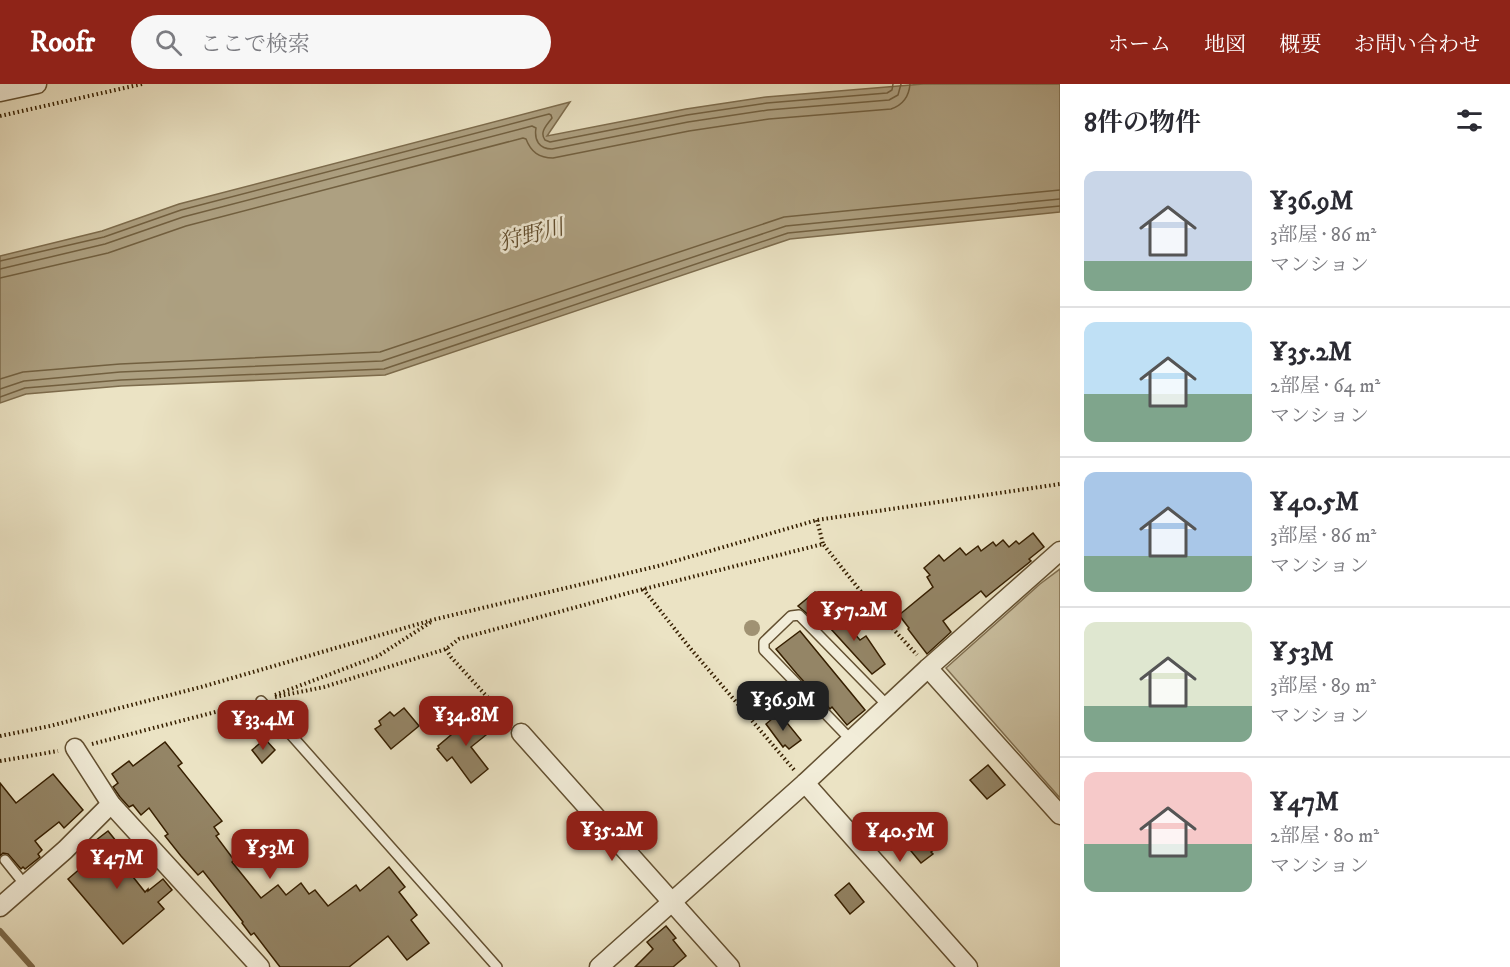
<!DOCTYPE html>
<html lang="ja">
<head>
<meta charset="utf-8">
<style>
  :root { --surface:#fff; --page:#f7f7f7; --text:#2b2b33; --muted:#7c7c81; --line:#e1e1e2; --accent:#8f2418 }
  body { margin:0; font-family:"IM FELL DW Pica","Noto Serif JP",serif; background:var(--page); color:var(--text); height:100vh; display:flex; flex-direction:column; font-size:22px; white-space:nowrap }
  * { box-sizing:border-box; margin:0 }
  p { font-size:20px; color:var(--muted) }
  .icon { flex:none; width:33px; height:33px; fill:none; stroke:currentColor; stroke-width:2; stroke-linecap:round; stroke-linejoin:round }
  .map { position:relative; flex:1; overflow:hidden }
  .drawer { display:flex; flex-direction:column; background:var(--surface); width:450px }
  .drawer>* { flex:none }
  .price { position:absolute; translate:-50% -51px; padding:0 14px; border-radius:12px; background:var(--accent); color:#fff; font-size:20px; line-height:39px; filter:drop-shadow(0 2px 3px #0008) }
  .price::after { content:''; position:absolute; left:50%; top:36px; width:18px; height:14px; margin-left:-9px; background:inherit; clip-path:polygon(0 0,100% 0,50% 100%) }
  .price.current { background:#222; color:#fff }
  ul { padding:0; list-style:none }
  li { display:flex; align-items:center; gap:18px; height:150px; padding:0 24px }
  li+li { border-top:2px solid var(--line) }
  li span { display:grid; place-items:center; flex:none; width:168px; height:120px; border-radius:12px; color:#555 }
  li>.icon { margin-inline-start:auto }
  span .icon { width:72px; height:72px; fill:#fffc; stroke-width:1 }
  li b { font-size:26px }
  h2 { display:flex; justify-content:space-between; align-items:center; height:72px; padding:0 24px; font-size:26px }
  header { display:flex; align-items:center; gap:36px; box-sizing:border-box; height:84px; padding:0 30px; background:var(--accent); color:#fff }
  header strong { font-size:28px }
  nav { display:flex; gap:33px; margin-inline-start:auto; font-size:21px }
  .search { width:420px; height:54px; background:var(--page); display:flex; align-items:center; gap:15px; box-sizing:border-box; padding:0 21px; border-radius:33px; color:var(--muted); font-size:22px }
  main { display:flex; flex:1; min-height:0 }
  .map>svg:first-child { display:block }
  .green { fill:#ccc2a3; stroke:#817052; stroke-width:1.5 }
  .water { fill:#ada081; stroke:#7d6c4d; stroke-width:1.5 }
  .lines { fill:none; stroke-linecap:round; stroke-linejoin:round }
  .shore { stroke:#726040; stroke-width:1.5 }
  .stream { stroke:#7d6c4d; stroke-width:6 }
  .building { fill:#948566; stroke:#361f00; stroke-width:1.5 }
  .lane-casing { stroke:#635031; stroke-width:12 }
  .street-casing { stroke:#635031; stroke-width:21 }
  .path { stroke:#361f00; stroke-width:4; stroke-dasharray:1.5 3; stroke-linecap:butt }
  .lane { stroke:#f2edd9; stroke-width:9 }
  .street { stroke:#f2edd9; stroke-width:18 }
  .tree { fill:#a09273 }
  .labels { text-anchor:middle; stroke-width:5; stroke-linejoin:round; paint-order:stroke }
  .water-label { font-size:22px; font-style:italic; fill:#604c2d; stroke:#f2edd9 }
</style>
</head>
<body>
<header>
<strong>Roofr</strong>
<div class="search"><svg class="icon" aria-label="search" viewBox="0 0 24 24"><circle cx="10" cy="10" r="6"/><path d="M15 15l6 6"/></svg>ここで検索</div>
<nav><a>ホーム</a><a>地図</a><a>概要</a><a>お問い合わせ</a></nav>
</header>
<main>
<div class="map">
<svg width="1060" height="883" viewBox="0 0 1060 883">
  <rect width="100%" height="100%" fill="#ebe3c4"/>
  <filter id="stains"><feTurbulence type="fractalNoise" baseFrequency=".00333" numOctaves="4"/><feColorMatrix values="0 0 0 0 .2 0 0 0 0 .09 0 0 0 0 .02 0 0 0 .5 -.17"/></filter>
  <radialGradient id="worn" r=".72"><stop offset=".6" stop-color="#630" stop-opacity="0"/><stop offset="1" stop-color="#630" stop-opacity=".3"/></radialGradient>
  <polygon class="green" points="1060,485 1060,714 946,584 1040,500"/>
  <polygon class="water" points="923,0 1060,0 1060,128 790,155 385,291 121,302 26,310 0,319 0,172 102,147 179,120 570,18 547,52 686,25 766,13"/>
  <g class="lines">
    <g class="shore">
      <path d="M0 177 104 153 181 126 549 30 551 31 552 34C547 41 539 48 545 56L550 58 687 31 767 19 887 9 892 6 893 0"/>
      <path d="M0 185 105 160 183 133 532 42 536 44C534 56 539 65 552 65L688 38 768 26 889 16 898 11 901 0"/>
      <path d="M0 194 108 169 186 142 523 54 526 55C531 68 539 74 553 74L689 47 769 35 891 25C903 21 909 13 910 0"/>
      <polyline points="0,295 23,288 120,280 380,268 784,133 1060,106"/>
      <polyline points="0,305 24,297 120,288 382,277 786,142 1060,115"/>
      <polyline points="0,313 25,304 121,296 384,285 788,149 1060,122"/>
    </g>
    <polyline class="stream" points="0,847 32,883"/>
  </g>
  <g class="building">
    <polygon points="1033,449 1044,463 1029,475 1031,477 986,513 981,507 943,537 951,548 927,570 908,545 909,544 899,531 933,503 927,493 930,491 924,484 939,471 944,477 960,464 966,471 978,462 981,467 993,458 996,462 1003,456 1009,463 1016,457 1019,460"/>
    <polygon points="815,508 826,520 811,533 798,522"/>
    <polygon points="832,524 860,556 866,552 885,580 872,590 820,533"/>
    <polygon points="800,547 865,626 847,641 832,623 830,625 809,599 807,601 797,590 776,565"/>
    <polygon points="404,624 419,642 391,665 375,645 381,641 379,637 390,628 394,632"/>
    <polygon points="477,629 491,647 471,663 488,685 471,699 452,673 447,677 437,665 439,664 438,662"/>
    <polygon points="779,629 801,656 789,665 785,661 783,663 766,640"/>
    <polygon points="265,655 275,666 262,679 252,666"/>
    <polygon points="165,658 182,679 178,682 222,737 214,743 219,750 216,752 234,776 232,778 261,814 278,801 286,811 301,799 309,810 315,806 328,822 356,801 360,807 389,783 405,803 399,808 417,831 411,836 429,859 407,876 388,852 349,883 280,883 254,849 251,851 242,839 243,838 203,787 198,791 181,772 165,752 168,750 149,724 141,731 133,721 129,723 120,713 113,703 118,699 112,690 129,677 133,682"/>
    <polygon points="988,681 1005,701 987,715 970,696"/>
    <polygon points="53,690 83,726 64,744 59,738 35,757 42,766 38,770 40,773 25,785 23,783 21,785 8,770 3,769 0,772 0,699 16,719"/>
    <polygon points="922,738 940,761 931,768 933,770 921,779 901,755"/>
    <polygon points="108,747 129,773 122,779 145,808 148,805 148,807 163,795 172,806 158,818 164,825 123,860 68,795 95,772 87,763"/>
    <polygon points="849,799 864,818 850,830 835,811"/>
    <polygon points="666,842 676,854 673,856 686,872 673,883 635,883 653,865 647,858"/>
  </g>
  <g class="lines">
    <g class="lane-casing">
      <g id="lane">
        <polyline points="261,617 497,883"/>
        <polyline points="851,656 764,566 764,558 791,532 799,531 887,621"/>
        <polyline points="5,776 25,801"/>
      </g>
    </g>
    <g class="street-casing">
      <g id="street">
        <polyline points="0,8 37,0"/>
        <polyline points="928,584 1060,731"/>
        <polyline points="521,649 730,883"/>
        <polyline points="75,664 111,720 260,883"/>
        <polyline points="805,699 968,883"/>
        <polyline points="0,823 65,766 111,720"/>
        <polyline points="599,883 805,699 928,584 1060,467"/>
      </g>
    </g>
    <g class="path">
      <polyline points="0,32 142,0"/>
      <polyline points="817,436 823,460"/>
      <polyline points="643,505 690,564 795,687"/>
      <polyline points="446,565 451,573 510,638"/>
      <polyline points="275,611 378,572 431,538"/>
      <polyline points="275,613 324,603 446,565 459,555 632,508 823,460 874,524 917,571"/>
      <polyline points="0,652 50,642 201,603 436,535 658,482 817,436 1060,400"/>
      <polyline points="92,660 250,619"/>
      <polyline points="0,677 58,667"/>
    </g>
    <use href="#lane" class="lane"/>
    <use href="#street" class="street"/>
  </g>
  <circle class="tree" cx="752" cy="544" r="8"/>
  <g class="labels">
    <g class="water-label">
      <text transform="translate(531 150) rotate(-15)" y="8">狩野川</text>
    </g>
  </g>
  <rect width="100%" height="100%" filter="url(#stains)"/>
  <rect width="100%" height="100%" fill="url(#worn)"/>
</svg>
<b class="price" style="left:854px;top:558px">¥57.2M</b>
<b class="price current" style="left:783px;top:648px">¥36.9M</b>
<b class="price" style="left:466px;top:663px">¥34.8M</b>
<b class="price" style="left:263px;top:667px">¥33.4M</b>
<b class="price" style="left:612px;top:778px">¥35.2M</b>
<b class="price" style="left:900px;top:779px">¥40.5M</b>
<b class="price" style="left:270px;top:796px">¥53M</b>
<b class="price" style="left:117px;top:806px">¥47M</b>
</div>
<section class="drawer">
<h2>8件の物件<svg class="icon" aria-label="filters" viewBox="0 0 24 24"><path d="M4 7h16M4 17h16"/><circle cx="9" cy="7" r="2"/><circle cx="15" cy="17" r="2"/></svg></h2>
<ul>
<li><span style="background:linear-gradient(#c9d6e8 75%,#7fa58c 0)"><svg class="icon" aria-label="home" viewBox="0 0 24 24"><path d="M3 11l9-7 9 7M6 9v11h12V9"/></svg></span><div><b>¥36.9M</b><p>3部屋 · 86 m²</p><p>マンション</p></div></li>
<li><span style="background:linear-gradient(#bfe0f5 60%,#7fa58c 0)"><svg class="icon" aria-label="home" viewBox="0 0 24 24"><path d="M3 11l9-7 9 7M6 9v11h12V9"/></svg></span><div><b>¥35.2M</b><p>2部屋 · 64 m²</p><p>マンション</p></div></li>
<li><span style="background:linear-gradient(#a9c7e8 70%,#7fa58c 0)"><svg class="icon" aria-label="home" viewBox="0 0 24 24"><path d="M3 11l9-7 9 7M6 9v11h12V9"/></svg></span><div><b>¥40.5M</b><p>3部屋 · 86 m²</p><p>マンション</p></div></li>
<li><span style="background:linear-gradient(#dfe7d0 70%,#7fa58c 0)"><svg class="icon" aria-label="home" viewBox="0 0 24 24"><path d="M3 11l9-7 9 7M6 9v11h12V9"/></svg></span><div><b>¥53M</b><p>3部屋 · 89 m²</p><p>マンション</p></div></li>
<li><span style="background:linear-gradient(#f6c9c9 60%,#7fa58c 0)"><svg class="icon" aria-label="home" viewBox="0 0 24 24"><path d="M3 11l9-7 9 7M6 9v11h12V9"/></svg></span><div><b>¥47M</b><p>2部屋 · 80 m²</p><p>マンション</p></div></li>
</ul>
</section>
</main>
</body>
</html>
